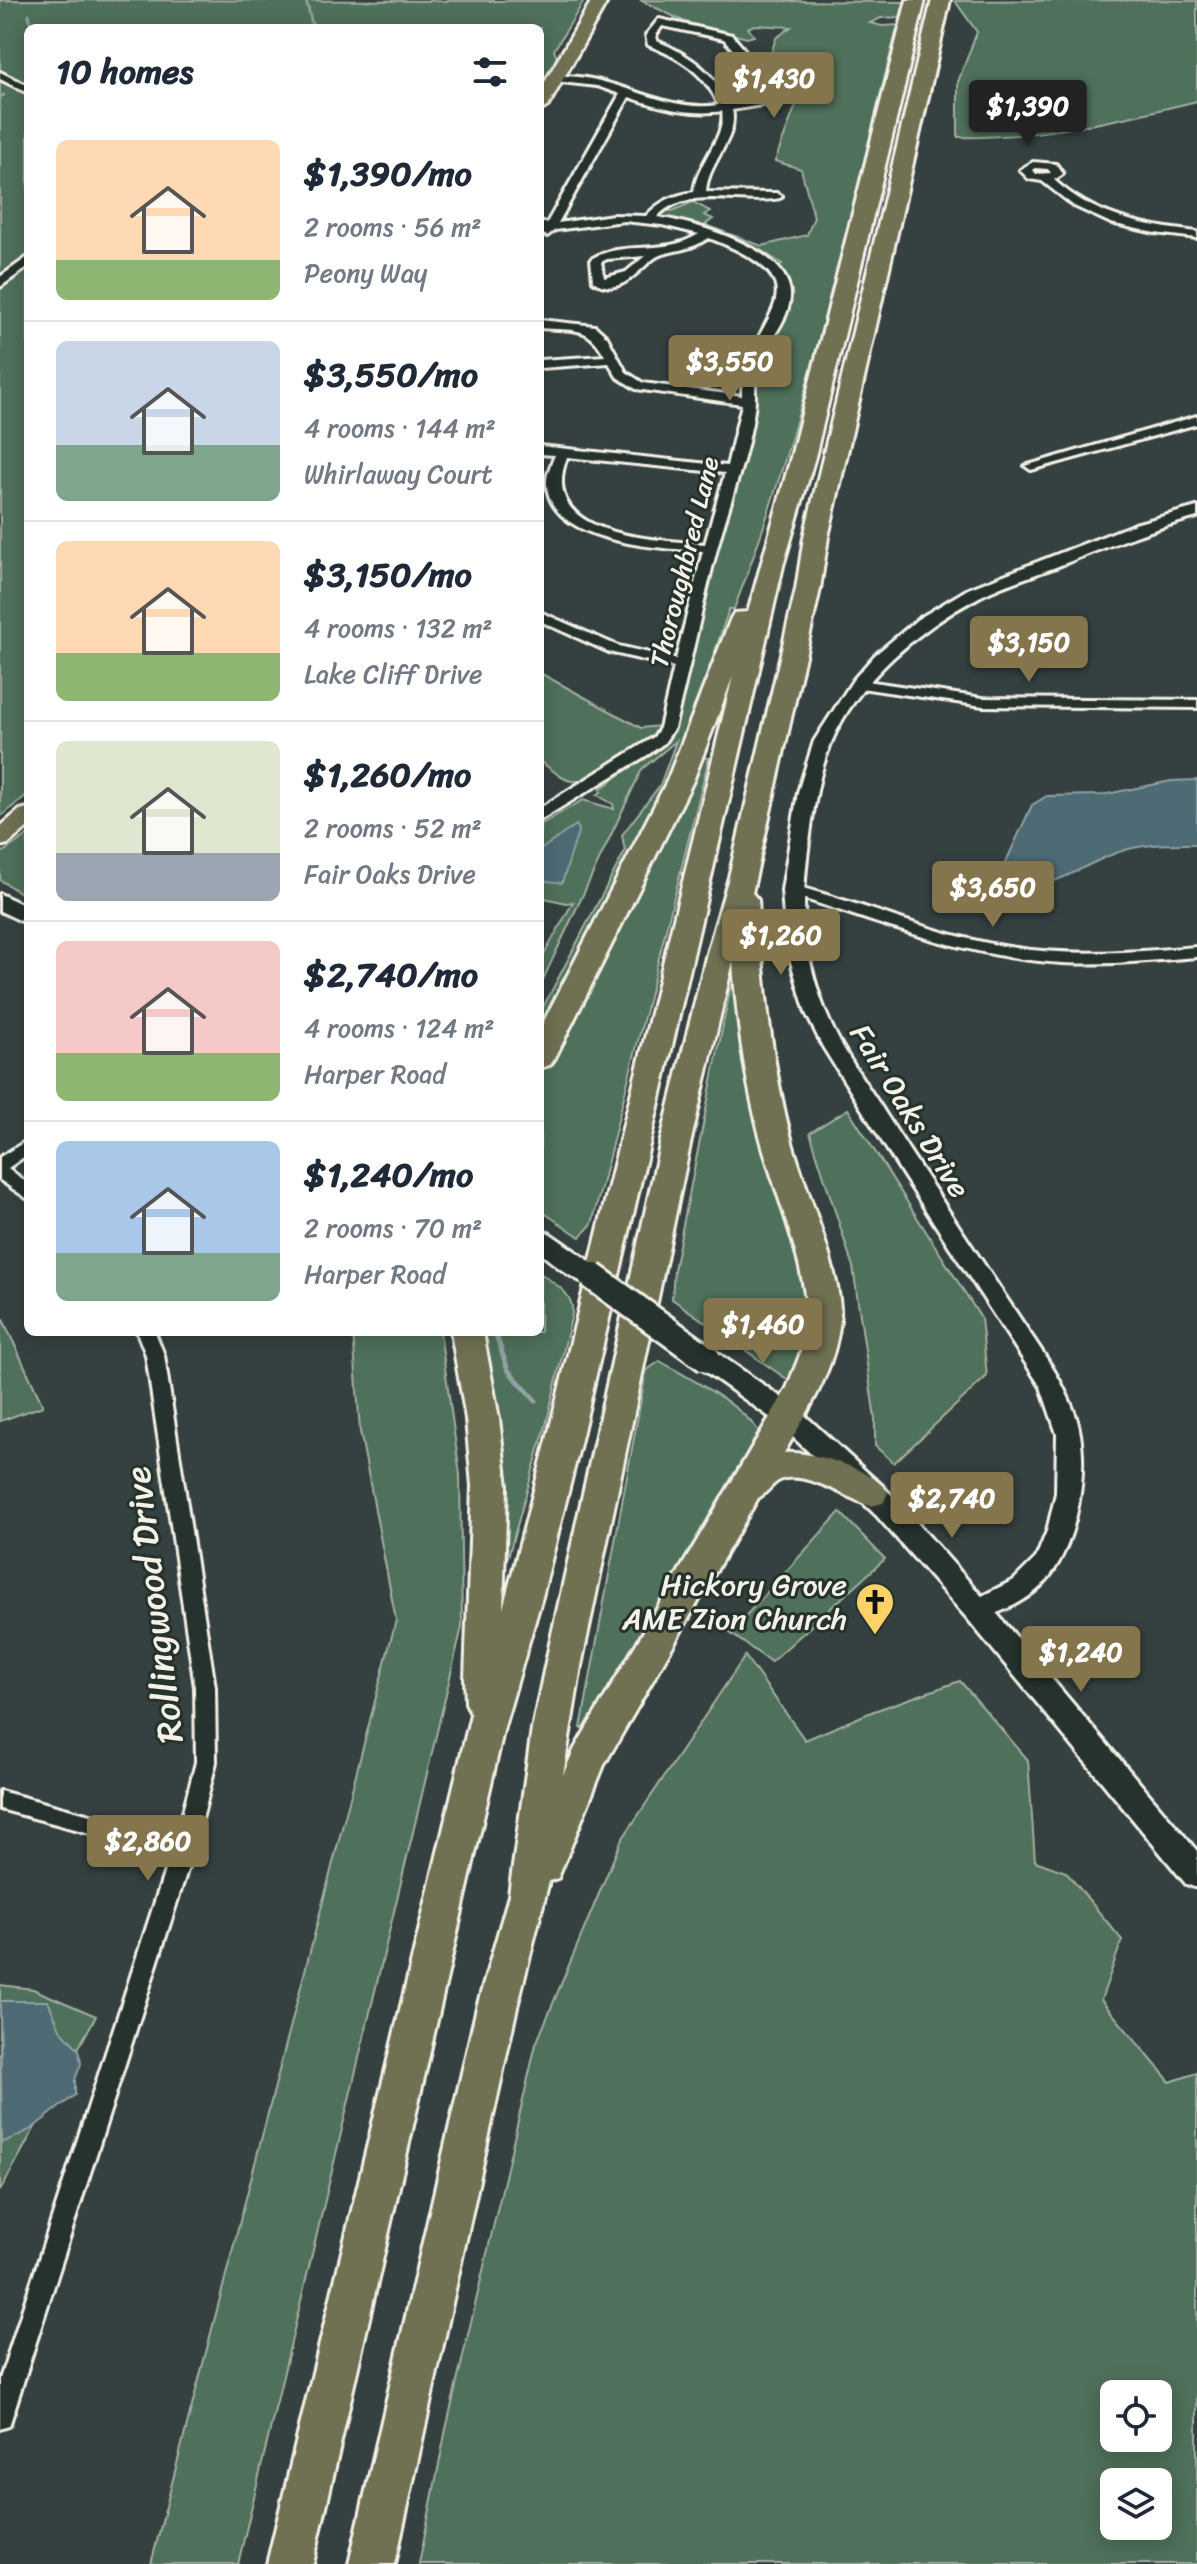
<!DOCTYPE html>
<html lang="en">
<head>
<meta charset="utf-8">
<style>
  :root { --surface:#fff; --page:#f6f6f7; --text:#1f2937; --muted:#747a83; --line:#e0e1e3; --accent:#84754c }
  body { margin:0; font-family:Sriracha,sans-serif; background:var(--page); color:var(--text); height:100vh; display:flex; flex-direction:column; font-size:30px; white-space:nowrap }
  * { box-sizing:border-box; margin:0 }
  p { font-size:26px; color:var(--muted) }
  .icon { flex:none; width:44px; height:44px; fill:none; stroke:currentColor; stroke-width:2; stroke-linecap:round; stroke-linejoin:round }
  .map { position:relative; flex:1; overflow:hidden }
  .details { position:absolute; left:24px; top:24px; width:520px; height:1312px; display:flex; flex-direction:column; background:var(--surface); border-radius:12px; box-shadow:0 4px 20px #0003 }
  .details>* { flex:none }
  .buttons { position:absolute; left:1100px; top:2380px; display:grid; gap:16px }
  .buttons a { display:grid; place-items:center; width:72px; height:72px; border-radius:12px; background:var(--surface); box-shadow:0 4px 20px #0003; font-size:40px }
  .price { position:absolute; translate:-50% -68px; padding:0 18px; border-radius:8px; background:var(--accent); color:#fff; font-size:26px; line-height:52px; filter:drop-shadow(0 2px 4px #0008) }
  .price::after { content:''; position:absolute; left:50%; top:48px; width:24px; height:18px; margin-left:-12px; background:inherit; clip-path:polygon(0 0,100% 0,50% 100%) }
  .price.selected { background:#222; color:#fff }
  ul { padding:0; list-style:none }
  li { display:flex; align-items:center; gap:24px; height:200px; padding:0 32px }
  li+li { border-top:2px solid var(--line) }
  li span { display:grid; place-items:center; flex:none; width:224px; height:160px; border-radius:12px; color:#555 }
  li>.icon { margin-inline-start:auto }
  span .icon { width:96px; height:96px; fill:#fffc; stroke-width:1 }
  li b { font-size:34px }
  h2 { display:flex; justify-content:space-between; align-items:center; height:96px; padding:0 32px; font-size:34px }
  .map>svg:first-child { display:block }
  .green { fill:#4f705a; stroke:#a2b0a1; stroke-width:2; fill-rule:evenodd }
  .water { fill:#4e6b74; stroke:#90a1a2; stroke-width:2 }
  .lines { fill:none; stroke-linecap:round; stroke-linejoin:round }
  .stream-far1 { stroke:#90a1a2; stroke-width:3 }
  .stream { stroke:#90a1a2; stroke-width:5 }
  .minor-casing { stroke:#f4f1e8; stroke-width:6 }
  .tertiary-casing { stroke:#f4f1e8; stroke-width:6 }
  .secondary-casing { stroke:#f4f1e8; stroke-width:6 }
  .primary-casing { stroke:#f4f1e8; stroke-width:6 }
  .motorway-casing { stroke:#f4f1e8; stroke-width:6 }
  .minor { fill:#26332d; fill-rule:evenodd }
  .tertiary { fill:#26332d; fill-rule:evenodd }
  .secondary { fill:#26332d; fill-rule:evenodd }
  .primary { fill:#706f52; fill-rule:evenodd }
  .motorway { fill:#706f52; fill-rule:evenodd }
  .secondary-bridge-casing { stroke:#f4f1e8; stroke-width:32; stroke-linecap:butt }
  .secondary-bridge { stroke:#26332d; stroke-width:26 }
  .labels { text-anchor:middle; stroke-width:6; stroke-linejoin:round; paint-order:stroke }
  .far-street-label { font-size:26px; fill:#f4f1e8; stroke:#26332d }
  .street-label { font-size:30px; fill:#f4f1e8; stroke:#26332d }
  .poi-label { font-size:30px; fill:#f4f1e8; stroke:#26332d; text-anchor:end }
  .near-street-label { font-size:36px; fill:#f4f1e8; stroke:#26332d }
</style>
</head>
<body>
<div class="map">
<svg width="1197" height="2564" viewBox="0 0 1197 2564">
  <rect width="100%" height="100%" fill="#354141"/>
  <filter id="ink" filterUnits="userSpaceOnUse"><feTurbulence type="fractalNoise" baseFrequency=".0125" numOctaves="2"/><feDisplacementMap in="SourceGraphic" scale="16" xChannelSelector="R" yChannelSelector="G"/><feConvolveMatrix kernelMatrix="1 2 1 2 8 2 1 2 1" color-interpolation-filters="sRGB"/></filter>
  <g filter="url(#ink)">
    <g class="green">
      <polygon points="0,0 584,1 554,50 561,69 540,99 540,28 28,28 28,794 0,817"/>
      <path d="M640 0 904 2 900 17 881 18 870 23 882 26 898 25C847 220 807 420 734 609H729L679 760 540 1034V1013L625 851 622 835 660 785 676 741 642 769 540 986V962L573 902 566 903 540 897V825L583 800 614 809 613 804 597 795 601 792 600 789 659 747 672 732 709 575 754 407 755 371 780 322 790 293 789 282 776 267 782 264 759 249 754 251 752 249 755 247C722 228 695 224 659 218L658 215 663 210 672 211 693 202 710 211 704 215 713 219 705 225 762 246 807 235 814 217 801 169 775 161 799 97 778 79 784 69 769 60 776 38 791 27 754 25 748 28 754 36 747 38 685 22Z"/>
      <path d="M1145 0 1197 1V101C1119 120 1038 139 958 137V82L977 32 955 1Z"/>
      <path d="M540 673 641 728 661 726C651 743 591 784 572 781 560 780 551 767 540 762Z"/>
      <polygon points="701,757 709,758 592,1224 580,1237 540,1210 540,1073 674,821"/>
      <polygon points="28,835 28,868 24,876 28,883 28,898 0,880 0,854"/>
      <polygon points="731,985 741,987 805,1275 812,1325 791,1382 672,1299 674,1270"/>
      <polygon points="848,1109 981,1318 987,1376 894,1463 875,1446 875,1419 853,1267 810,1133"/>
      <path d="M540 1273C554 1284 575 1293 572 1314L546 1425 508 1557 499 1556 477 1332H540Z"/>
      <polygon points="0,1313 43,1406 0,1421"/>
      <polygon points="353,1332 440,1332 460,1475 462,1627 238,2564 151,2564 396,1620 360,1431"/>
      <path d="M660 1361C690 1379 740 1403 760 1433L759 1439 589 1728H581L645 1377 647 1370Z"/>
      <polygon points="840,1512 885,1559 771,1662 730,1633"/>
      <path d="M745 1656 805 1740 874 1711 960 1681 1028 1760 1035 1861 1066 1872 1122 1940 1101 2000 1170 2082 1197 2073V2564H419L446 2429 536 2044 621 1841ZM1158 2394V2438H1114V2394ZM1158 2482V2526H1114V2482Z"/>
      <polygon points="0,1985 33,1989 96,2016 0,2191"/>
    </g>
    <g class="water">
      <path d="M1197 780V844C1170 844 1142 843 1116 853 1069 870 1052 897 998 879L1032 805 1047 796 1102 795 1171 781Z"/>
      <polygon points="576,825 579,829 562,883 540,880 540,850"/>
      <polygon points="0,2001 48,2001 60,2029 79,2050 81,2064 75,2080 75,2095 30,2130 2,2143"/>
    </g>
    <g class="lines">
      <g class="stream-far1">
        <polyline points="306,0 313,28"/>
        <polyline points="29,14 31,28"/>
        <polyline points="27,76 28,72"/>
        <polyline points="0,97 4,95"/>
      </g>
      <polyline class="stream" points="495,1332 508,1370 536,1401"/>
      <g class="minor-casing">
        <g id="minor">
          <path d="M659 19 732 35 769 79 791 92 790 100 732 110C739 138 707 163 706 192L776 193 782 196 780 198C740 206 688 184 657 217 693 223 775 245 788 284 799 316 761 344 756 373 754 385 756 398 754 410 748 455 730 501 718 545 702 605 690 667 674 728L664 743 649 754 540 820V808L654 737 660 728 674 667 609 652 540 621V612L618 646 676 659 703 551C660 548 551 544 547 485 546 475 551 465 555 455L540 454V446L727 466 742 404 636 389 617 377 609 363 540 368V360L605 356C588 324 573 331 540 328V320L595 326 607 337 626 372 643 383 742 396C742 316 839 288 709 238 690 250 679 249 660 255 642 262 623 301 593 281L591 259C625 239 663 257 699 234L662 225 624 221 555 230 547 236 541 233 543 230 540 229V223H547L620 94 597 86 552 81V77C610 70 661 114 719 105 704 72 680 58 648 45L646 35ZM662 26 724 39 761 83 781 96 729 104C713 71 690 55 657 41L656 35ZM629 97C658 107 691 116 722 111 727 136 696 164 694 192 674 195 660 201 646 216L613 215 558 223ZM645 256 626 272 604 278 601 262 607 259ZM567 457 725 473 705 544C653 539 536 538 567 457Z"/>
          <polygon points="0,72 28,86 28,93 0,79"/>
          <path d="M1033 162 1056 164 1063 174 1054 180C1094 217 1145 226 1197 232V238L1155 233 1111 223 1074 206 1042 181 1029 179 1020 170ZM1035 168 1048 169 1051 173 1036 174 1033 170Z"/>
          <polygon points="28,257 28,267 0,287 0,277"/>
          <polygon points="1197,416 1197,424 1031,470 1025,466"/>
          <polygon points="859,680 983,698 1197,700 1197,708 983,706 854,687 854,681"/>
          <path d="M792 885C865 904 934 935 1009 947 1071 957 1134 952 1197 947V957C1145 961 1091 967 1039 961 952 952 869 919 786 893L784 890 786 887Z"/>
          <polygon points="28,1140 28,1154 8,1168 28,1184 28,1199 0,1180 0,1157"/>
          <polygon points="137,1332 155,1332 164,1355 215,1687 216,1762 198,1836 12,2417 9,2426 0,2429 0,2379 173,1846 139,1846 0,1809 0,1791 139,1828 179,1827 196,1762 195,1687 146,1355"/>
        </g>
      </g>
      <g class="tertiary-casing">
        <path id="tertiary" d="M1197 507V517C1147 530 1101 549 1053 568 1029 577 1002 585 979 597 920 628 857 680 831 743 819 772 814 804 810 835 800 902 801 949 826 1013 840 1049 865 1081 885 1113 927 1179 970 1243 1013 1308 1035 1342 1061 1375 1075 1414 1092 1462 1078 1551 1041 1586 1024 1603 999 1613 977 1620L968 1617 965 1610 968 1603 1014 1580 1036 1558 1047 1531 1056 1493 1057 1434 1041 1387 905 1178 823 1047 806 1013 786 945 782 890 798 792 814 741 853 680 875 655 918 619 968 589 1135 524Z"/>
      </g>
      <g class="secondary-casing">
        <g id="secondary">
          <polygon points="0,894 28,907 28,924 0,911"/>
          <path d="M540 1231 549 1233 601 1269 605 1276 601 1283C580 1289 557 1265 540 1253Z"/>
          <polygon points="707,1349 716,1352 798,1409 896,1499 987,1602 1197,1851 1197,1888 1186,1884 967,1618 876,1515 778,1423 698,1366 694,1359 698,1352"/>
        </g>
      </g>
      <g class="primary-casing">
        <g id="primary">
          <polygon points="592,0 608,0 548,106 540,111 540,91"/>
          <polygon points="28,808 28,827 8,844 0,846 0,827 20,810"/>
        </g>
      </g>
      <g class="motorway-casing">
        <g id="motorway">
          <polygon points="907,0 925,0 815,457 783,566 580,1444 542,1597 504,1727 313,2564 267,2564 471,1714 466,1703 465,1679 472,1486 466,1419 451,1332 483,1332 499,1419 507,1486 503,1609 546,1444 733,676 693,781 555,1058 550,1065 540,1068 540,1029 667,781 731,618 734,613 748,612 791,457"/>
          <path d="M932 0H950L828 537 820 589 752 893 758 900C763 982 771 1062 792 1142 804 1187 843 1276 840 1319 836 1368 808 1411 784 1453 811 1451 875 1469 888 1493L883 1503 871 1506C847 1499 803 1467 778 1481 770 1486 766 1494 758 1498L604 1765 558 1878 549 1881 517 2007 395 2564H349L477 2007 509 1895 532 1729 545 1666 661 1140 707 953 729 877 796 589 804 537ZM733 961C737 1024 746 1087 763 1147 778 1201 803 1257 807 1312 810 1338 796 1364 787 1388L575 1748 563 1775 581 1666 691 1140Z"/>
        </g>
      </g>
      <use href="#minor" class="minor"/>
      <use href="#tertiary" class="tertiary"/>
      <use href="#secondary" class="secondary"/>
      <use href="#primary" class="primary"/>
      <use href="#motorway" class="motorway"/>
      <g class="secondary-bridge-casing">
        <polyline id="secondary-bridge" points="592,1276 707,1359"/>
      </g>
      <use href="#secondary-bridge" class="secondary-bridge"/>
    </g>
  </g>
  <defs>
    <g id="church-pin" transform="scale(2)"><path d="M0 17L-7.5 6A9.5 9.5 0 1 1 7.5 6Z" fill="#ffd166" stroke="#26332d"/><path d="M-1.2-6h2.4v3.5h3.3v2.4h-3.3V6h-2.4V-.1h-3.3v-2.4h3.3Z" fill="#111"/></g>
  </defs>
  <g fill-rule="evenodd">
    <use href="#church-pin" x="875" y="1602"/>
  </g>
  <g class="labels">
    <g class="far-street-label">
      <text transform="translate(684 562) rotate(-76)" y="9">Thoroughbred Lane</text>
    </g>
    <g class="street-label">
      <text transform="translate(910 1111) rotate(58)" y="10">Fair Oaks Drive</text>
    </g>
    <g class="poi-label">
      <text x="847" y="1595">Hickory Grove<tspan x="847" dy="34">AME Zion Church</tspan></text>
    </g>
    <g class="near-street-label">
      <text transform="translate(153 1605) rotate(-97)" y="13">Rollingwood Drive</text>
    </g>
  </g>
</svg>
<div class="buttons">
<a><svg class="icon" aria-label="locate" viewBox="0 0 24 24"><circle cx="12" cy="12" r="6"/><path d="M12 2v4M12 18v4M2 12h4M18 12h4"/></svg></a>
<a><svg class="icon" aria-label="layers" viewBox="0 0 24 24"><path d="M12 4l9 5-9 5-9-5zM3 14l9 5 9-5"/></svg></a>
</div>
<b class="price" style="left:774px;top:120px">$1,430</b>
<b class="price selected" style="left:1028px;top:148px">$1,390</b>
<b class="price" style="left:730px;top:403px">$3,550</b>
<b class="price" style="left:1029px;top:684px">$3,150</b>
<b class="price" style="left:993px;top:929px">$3,650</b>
<b class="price" style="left:781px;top:977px">$1,260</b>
<b class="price" style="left:763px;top:1366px">$1,460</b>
<b class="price" style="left:952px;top:1540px">$2,740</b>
<b class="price" style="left:1081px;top:1694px">$1,240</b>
<b class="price" style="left:148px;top:1883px">$2,860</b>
<section class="details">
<h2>10 homes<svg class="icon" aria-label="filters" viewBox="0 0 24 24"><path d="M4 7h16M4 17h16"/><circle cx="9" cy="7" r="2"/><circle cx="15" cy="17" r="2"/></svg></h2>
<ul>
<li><span style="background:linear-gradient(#ffd9b3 75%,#8fb573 0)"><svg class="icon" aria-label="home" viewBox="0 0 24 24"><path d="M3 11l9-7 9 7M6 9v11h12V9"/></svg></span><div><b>$1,390/mo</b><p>2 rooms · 56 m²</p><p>Peony Way</p></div></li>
<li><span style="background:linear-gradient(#c9d6e8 65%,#7fa58c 0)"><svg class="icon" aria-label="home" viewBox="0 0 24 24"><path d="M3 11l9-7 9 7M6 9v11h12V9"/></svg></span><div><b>$3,550/mo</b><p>4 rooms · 144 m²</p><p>Whirlaway Court</p></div></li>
<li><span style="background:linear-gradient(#ffd9b3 70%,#8fb573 0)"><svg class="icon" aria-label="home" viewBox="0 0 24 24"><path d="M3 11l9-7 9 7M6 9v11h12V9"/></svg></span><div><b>$3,150/mo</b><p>4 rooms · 132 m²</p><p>Lake Cliff Drive</p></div></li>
<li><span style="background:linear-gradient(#dfe7d0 70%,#9aa5b1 0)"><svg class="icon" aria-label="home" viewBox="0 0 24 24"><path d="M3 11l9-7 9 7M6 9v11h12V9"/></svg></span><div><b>$1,260/mo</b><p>2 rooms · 52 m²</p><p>Fair Oaks Drive</p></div></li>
<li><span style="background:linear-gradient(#f6c9c9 70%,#8fb573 0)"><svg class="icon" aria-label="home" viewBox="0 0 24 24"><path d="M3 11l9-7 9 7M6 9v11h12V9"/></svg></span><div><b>$2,740/mo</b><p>4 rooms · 124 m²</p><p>Harper Road</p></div></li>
<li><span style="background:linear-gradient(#a9c7e8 70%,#7fa58c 0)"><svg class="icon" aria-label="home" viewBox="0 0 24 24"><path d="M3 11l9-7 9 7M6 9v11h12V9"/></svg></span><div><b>$1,240/mo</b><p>2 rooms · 70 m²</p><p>Harper Road</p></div></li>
</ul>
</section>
</div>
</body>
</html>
